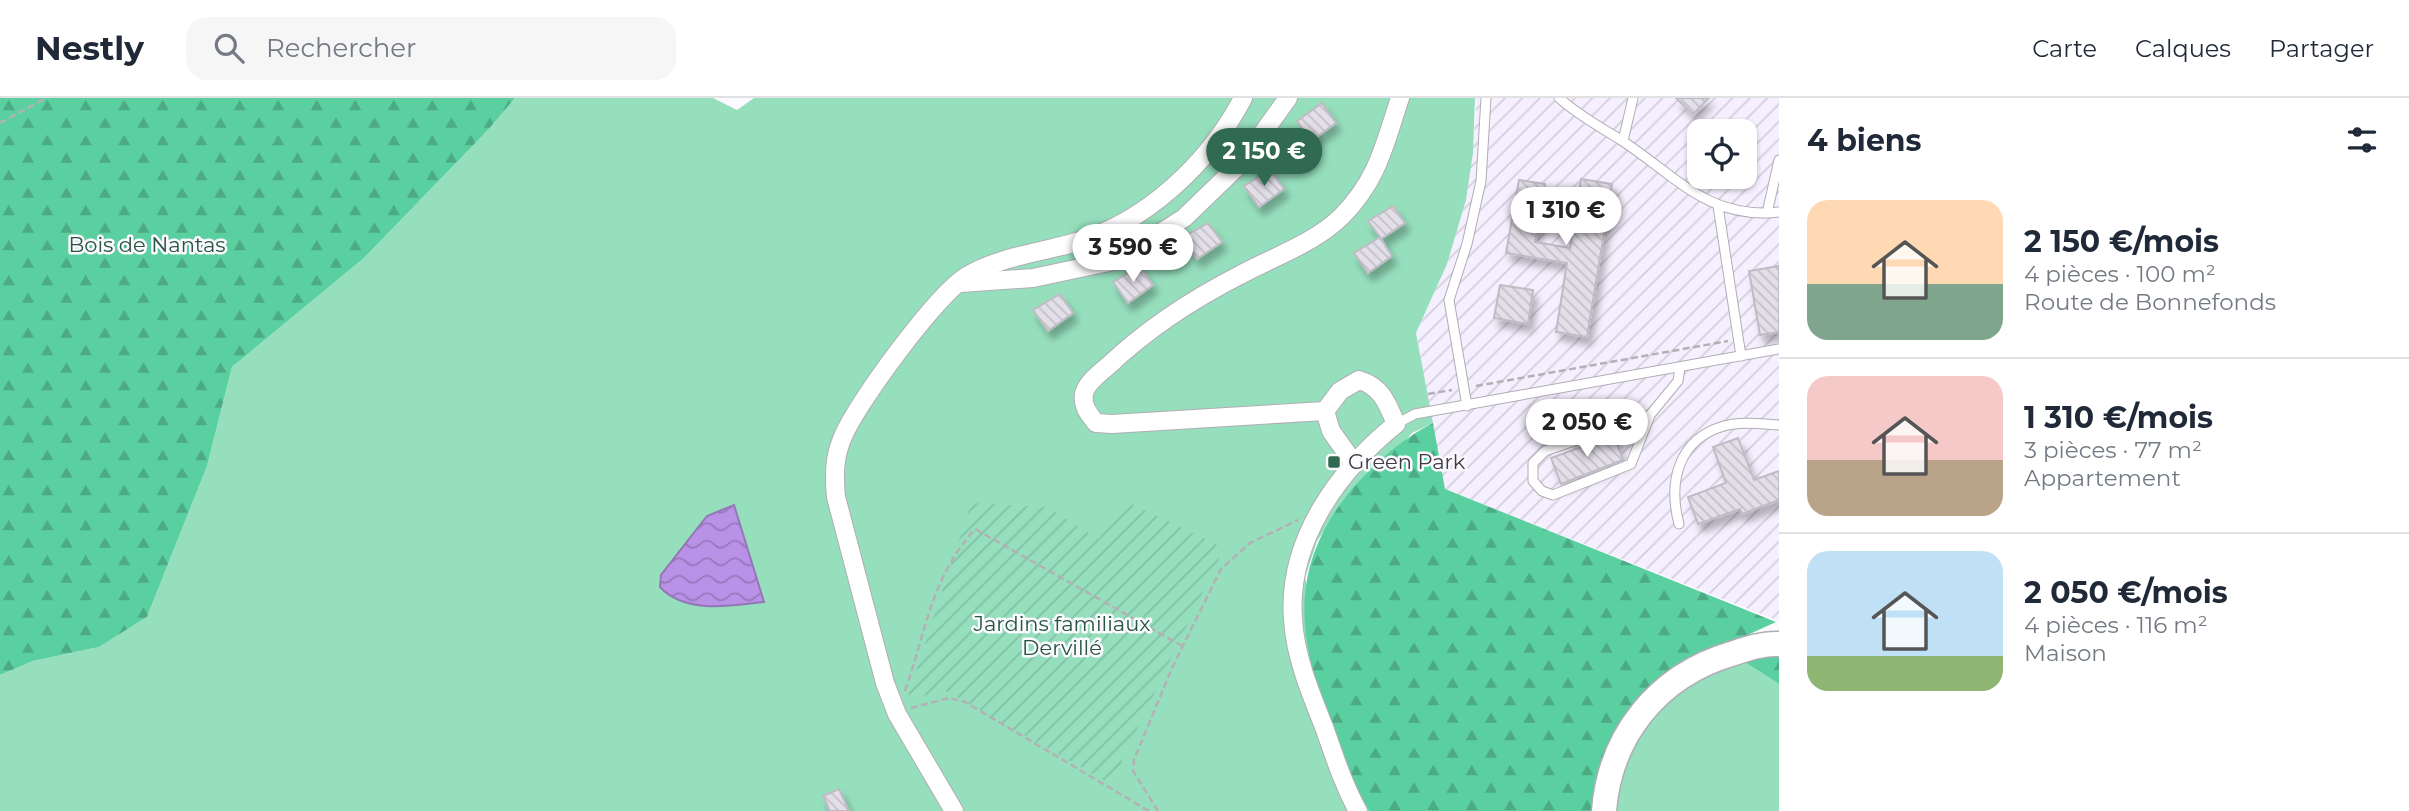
<!DOCTYPE html>
<html lang="fr">
<head>
<meta charset="utf-8">
<style>
  :root { --surface:#fff; --page:#f6f6f7; --text:#1f2937; --muted:#747a83; --line:#e0e1e3; --accent:#316a52 }
  body { margin:0; font-family:Montserrat,sans-serif; background:var(--page); color:var(--text); height:100vh; display:flex; flex-direction:column; font-size:26px; white-space:nowrap }
  * { box-sizing:border-box; margin:0 }
  p { font-size:23px; color:var(--muted) }
  .icon { flex:none; width:38px; height:38px; fill:none; stroke:currentColor; stroke-width:2; stroke-linecap:round; stroke-linejoin:round }
  .map { position:relative; flex:1; overflow:hidden }
  .details { display:flex; flex-direction:column; background:var(--surface); width:630px }
  .details>* { flex:none }
  .fabs { position:absolute; left:1687px; top:21px; display:grid; gap:14px }
  .fabs a { display:grid; place-items:center; width:70px; height:70px; border-radius:14px; background:var(--surface); box-shadow:0 2px 5px #0004; font-size:35px }
  .price { position:absolute; translate:-50% -60px; padding:0 16px; border-radius:24px; background:#fff; color:#222; font-size:23px; line-height:46px; filter:drop-shadow(0 2px 4px #0008) }
  .price::after { content:''; position:absolute; left:50%; top:42px; width:21px; height:16px; margin-left:-10px; background:inherit; clip-path:polygon(0 0,100% 0,50% 100%) }
  .price.selected { background:var(--accent); color:#fff }
  ul { padding:0; list-style:none }
  li { display:flex; align-items:center; gap:21px; height:175px; padding:0 28px }
  li+li { border-top:2px solid var(--line) }
  li span { display:grid; place-items:center; flex:none; width:196px; height:140px; border-radius:21px; color:#555 }
  li>.icon { margin-inline-start:auto }
  span .icon { width:84px; height:84px; fill:#fffc; stroke-width:1 }
  li b { font-size:30px }
  h2 { display:flex; justify-content:space-between; align-items:center; height:84px; padding:0 28px; font-size:30px }
  header { display:flex; align-items:center; gap:42px; box-sizing:border-box; height:98px; padding:0 35px; background:var(--surface); border-bottom:2px solid var(--line) }
  header strong { font-size:33px }
  nav { display:flex; gap:38px; margin-inline-start:auto; font-size:24px }
  .search { width:490px; height:63px; background:var(--page); display:flex; align-items:center; gap:18px; box-sizing:border-box; padding:0 24px; border-radius:21px; color:var(--muted); font-size:26px }
  main { display:flex; flex:1; min-height:0 }
  .map>svg:first-child { display:block }
  .industrial { fill:url(#industrial-furrows); fill-rule:evenodd }
  .grass { fill:#96dfbd }
  .forest { fill:url(#forest-firs) }
  .garden { fill:url(#garden-furrows) }
  .water { fill:url(#water-waves); stroke:#9478b5; stroke-width:2 }
  .building { fill:url(#building-back-hatch); stroke:#bfbbc4; stroke-width:2; filter:url(#shadow) }
  .lines { fill:none; stroke-linecap:round; stroke-linejoin:round }
  .service-casing { stroke:#b0adb5; stroke-width:11 }
  .minor-casing { stroke:#b0adb5; stroke-width:20 }
  .secondary-casing { stroke:#b0adb5; stroke-width:27 }
  .path { stroke:#b3b1b6; stroke-width:2.5; stroke-dasharray:7 3.5; stroke-linecap:butt }
  .service { stroke:#fff; stroke-width:9 }
  .minor { stroke:#fff; stroke-width:18 }
  .secondary { stroke:#fff; stroke-width:24 }
  .poi-dot { fill:#316a52; stroke:#fcf9ff; stroke-width:2.5 }
  .labels { text-anchor:middle; stroke-width:5; stroke-linejoin:round; paint-order:stroke }
  .park-label { font-size:21px; fill:#275742; stroke:#fcf9ff }
  .poi-label { font-size:21px; fill:#3d3c3f; stroke:#fcf9ff; text-anchor:start }
</style>
</head>
<body>
<header>
<strong>Nestly</strong>
<div class="search"><svg class="icon" aria-label="search" viewBox="0 0 24 24"><circle cx="10" cy="10" r="6"/><path d="M15 15l6 6"/></svg>Rechercher</div>
<nav><a>Carte</a><a>Calques</a><a>Partager</a></nav>
</header>
<main>
<div class="map">
<svg width="1779" height="713" viewBox="0 0 1779 713">
  <defs>
    <pattern id="industrial-furrows" width="10" height="10" patternUnits="userSpaceOnUse" patternTransform="scale(1.75)"><rect width="10" height="10" fill="#f6efff"/><path d="M-1 1l2-2M0 10L10 0M9 11l2-2" fill="none" stroke="#d4cedc"/></pattern>
    <pattern id="forest-firs" width="22" height="20" patternUnits="userSpaceOnUse" patternTransform="scale(1.75)"><rect width="22" height="20" fill="#5ad0a0"/><path d="M5 1l3.5 6h-7zM16 11l3.5 6h-7z" fill="#4caa84"/></pattern>
    <pattern id="garden-furrows" width="10" height="10" patternUnits="userSpaceOnUse" patternTransform="scale(1.75)"><rect width="10" height="10" fill="#96dfbd"/><path d="M-1 1l2-2M0 10L10 0M9 11l2-2" fill="none" stroke="#82c0a4"/></pattern>
    <pattern id="water-waves" width="16" height="10" patternUnits="userSpaceOnUse" patternTransform="scale(1.75)"><rect width="16" height="10" fill="#b991e7"/><path d="M0 5q4-4 8 0t8 0" fill="none" stroke="#9878bd"/></pattern>
    <pattern id="building-back-hatch" width="6" height="6" patternUnits="userSpaceOnUse" patternTransform="scale(1.75)"><rect width="6" height="6" fill="#e3dfe8"/><path d="M-1 5l2 2M0 0l6 6M5-1l2 2" fill="none" stroke="#c4c0c8"/></pattern>
    <filter id="shadow"><feDropShadow dx="4.5" dy="8" stdDeviation="3.5" flood-color="#0004"/></filter>
  </defs>
  <rect width="100%" height="100%" fill="#fcf9ff"/>
  <path class="industrial" d="M1475 0H1779V523L1444 391 1416 235 1447 166 1466 102 1476 17ZM1699 33H1745V79H1699Z"/>
  <g class="grass">
    <polygon points="515,0 713,0 737,12 754,0 1475,0 1473,55 1466,102 1447,166 1416,235 1433,325 1412,335 1401,348 1377,363 1357,385 1317,443 1305,480 1357,693 1369,713 0,713 0,577 33,563 99,549 147,519 207,368 232,269 364,160 488,32"/>
    <polygon points="1721,549 1779,586 1779,713 1597,713 1611,647"/>
  </g>
  <g class="forest">
    <polygon points="0,0 515,0 488,32 364,160 232,269 207,368 147,519 99,549 33,563 0,577"/>
    <path d="M1433 325 1445 391 1776 524 1686 565 1648 595 1597 713H1369L1357 693C1316 587 1267 498 1348 396 1369 369 1403 340 1433 325Z"/>
    <polygon points="1779,554 1779,586 1743,563"/>
  </g>
  <polygon class="garden" points="1126,403 1224,450 1111,686 946,593 907,601 971,405 1046,409 1099,441"/>
  <path class="water" d="M734 407 764 504C731 508 685 516 660 489L661 477 707 418Z"/>
  <g class="building">
    <polygon points="1676,0 1709,0 1693,16"/>
    <polygon points="1322,5 1336,25 1311,43 1297,23"/>
    <polygon points="1270,72 1284,91 1259,109 1244,88"/>
    <polygon points="1581,81 1612,86 1587,239 1556,234 1567,165 1506,155 1519,82 1545,86 1535,144 1570,150"/>
    <polygon points="1393,108 1405,125 1381,141 1392,158 1368,175 1354,155 1380,139 1368,123"/>
    <polygon points="1208,125 1222,144 1197,161 1182,140"/>
    <polygon points="1140,168 1153,187 1128,205 1113,184"/>
    <polygon points="1779,168 1779,234 1760,237 1749,173"/>
    <polygon points="1500,187 1533,192 1528,226 1494,220"/>
    <polygon points="1060,196 1073,215 1048,233 1033,212"/>
    <polygon points="1614,337 1623,362 1561,386 1551,360"/>
    <polygon points="1738,340 1754,382 1779,373 1779,402 1742,416 1740,411 1698,426 1688,399 1726,385 1713,349"/>
    <polygon points="839,691 849,713 830,713 823,698"/>
  </g>
  <g class="lines">
    <g class="service-casing">
      <g id="service">
        <path d="M1559 0C1578 17 1600 29 1621 42 1675 77 1708 122 1779 114"/>
        <polyline points="1623,43 1633,0"/>
        <polyline points="1718,108 1741,258"/>
        <polyline points="1767,115 1779,62"/>
        <polyline points="1467,308 1449,202 1467,146 1481,83 1486,0"/>
        <polyline points="1650,317 1631,366 1553,397 1542,393 1533,383 1533,365 1545,353 1650,317 1678,283 1680,270"/>
        <polyline points="1396,326 1415,316 1779,251"/>
        <path d="M1679 426C1668 384 1678 341 1724 328 1741 323 1761 326 1779 327"/>
      </g>
    </g>
    <g class="minor-casing">
      <g id="minor">
        <polyline points="961,185 1033,180 1118,162 1184,120 1242,64 1288,0"/>
        <path d="M1325 313 1112 326 1096 325C1089 316 1082 309 1084 296 1086 285 1100 275 1108 268 1146 232 1193 201 1240 177 1273 159 1315 145 1342 118 1378 81 1384 48 1400 0"/>
        <path d="M1353 364 1331 333 1325 313 1340 293 1359 282C1382 289 1387 305 1396 326 1338 373 1287 443 1293 521 1295 558 1310 594 1324 629 1334 657 1343 686 1358 713"/>
        <path d="M954 713 897 616 885 585 836 399C834 378 834 360 842 341 855 307 937 196 967 178 999 159 1038 155 1073 145 1145 126 1209 65 1243 0"/>
      </g>
    </g>
    <g class="secondary-casing">
      <path id="secondary" d="M1604 713C1610 637 1658 578 1731 556 1746 551 1763 545 1779 546"/>
    </g>
    <g class="path">
      <polyline points="0,25 46,0"/>
      <polyline points="1476,288 1728,243"/>
      <polyline points="1428,296 1452,292"/>
      <path d="M905 593C926 533 931 480 975 431L1184 549"/>
      <polyline points="911,610 949,600 965,604 1149,713"/>
      <polyline points="1158,713 1133,673 1134,662 1172,570 1221,471 1250,445 1298,422"/>
    </g>
    <use href="#service" class="service"/>
    <use href="#minor" class="minor"/>
    <use href="#secondary" class="secondary"/>
  </g>
  <rect class="poi-dot" x="1327" y="357" width="14" height="14" rx="3.5"/>
  <g class="labels">
    <g class="park-label">
      <text x="147" y="154">Bois de Nantas</text>
      <text x="1062" y="533">Jardins familiaux<tspan x="1062" dy="24">Dervillé</tspan></text>
    </g>
    <g class="poi-label">
      <text x="1348" y="371">Green Park</text>
    </g>
  </g>
</svg>
<div class="fabs">
<a><svg class="icon" aria-label="locate" viewBox="0 0 24 24"><circle cx="12" cy="12" r="6"/><path d="M12 2v4M12 18v4M2 12h4M18 12h4"/></svg></a>
</div>
<b class="price selected" style="left:1264px;top:90px">2 150 €</b>
<b class="price" style="left:1566px;top:149px">1 310 €</b>
<b class="price" style="left:1133px;top:186px">3 590 €</b>
<b class="price" style="left:1587px;top:361px">2 050 €</b>
</div>
<section class="details">
<h2>4 biens<svg class="icon" aria-label="filters" viewBox="0 0 24 24"><path d="M4 7h16M4 17h16"/><circle cx="9" cy="7" r="2"/><circle cx="15" cy="17" r="2"/></svg></h2>
<ul>
<li><span style="background:linear-gradient(#ffd9b3 60%,#7fa58c 0)"><svg class="icon" aria-label="home" viewBox="0 0 24 24"><path d="M3 11l9-7 9 7M6 9v11h12V9"/></svg></span><div><b>2 150 €/mois</b><p>4 pièces · 100 m²</p><p>Route de Bonnefonds</p></div></li>
<li><span style="background:linear-gradient(#f6c9c9 60%,#b9a48a 0)"><svg class="icon" aria-label="home" viewBox="0 0 24 24"><path d="M3 11l9-7 9 7M6 9v11h12V9"/></svg></span><div><b>1 310 €/mois</b><p>3 pièces · 77 m²</p><p>Appartement</p></div></li>
<li><span style="background:linear-gradient(#bfe0f5 75%,#8fb573 0)"><svg class="icon" aria-label="home" viewBox="0 0 24 24"><path d="M3 11l9-7 9 7M6 9v11h12V9"/></svg></span><div><b>2 050 €/mois</b><p>4 pièces · 116 m²</p><p>Maison</p></div></li>
</ul>
</section>
</main>
</body>
</html>
